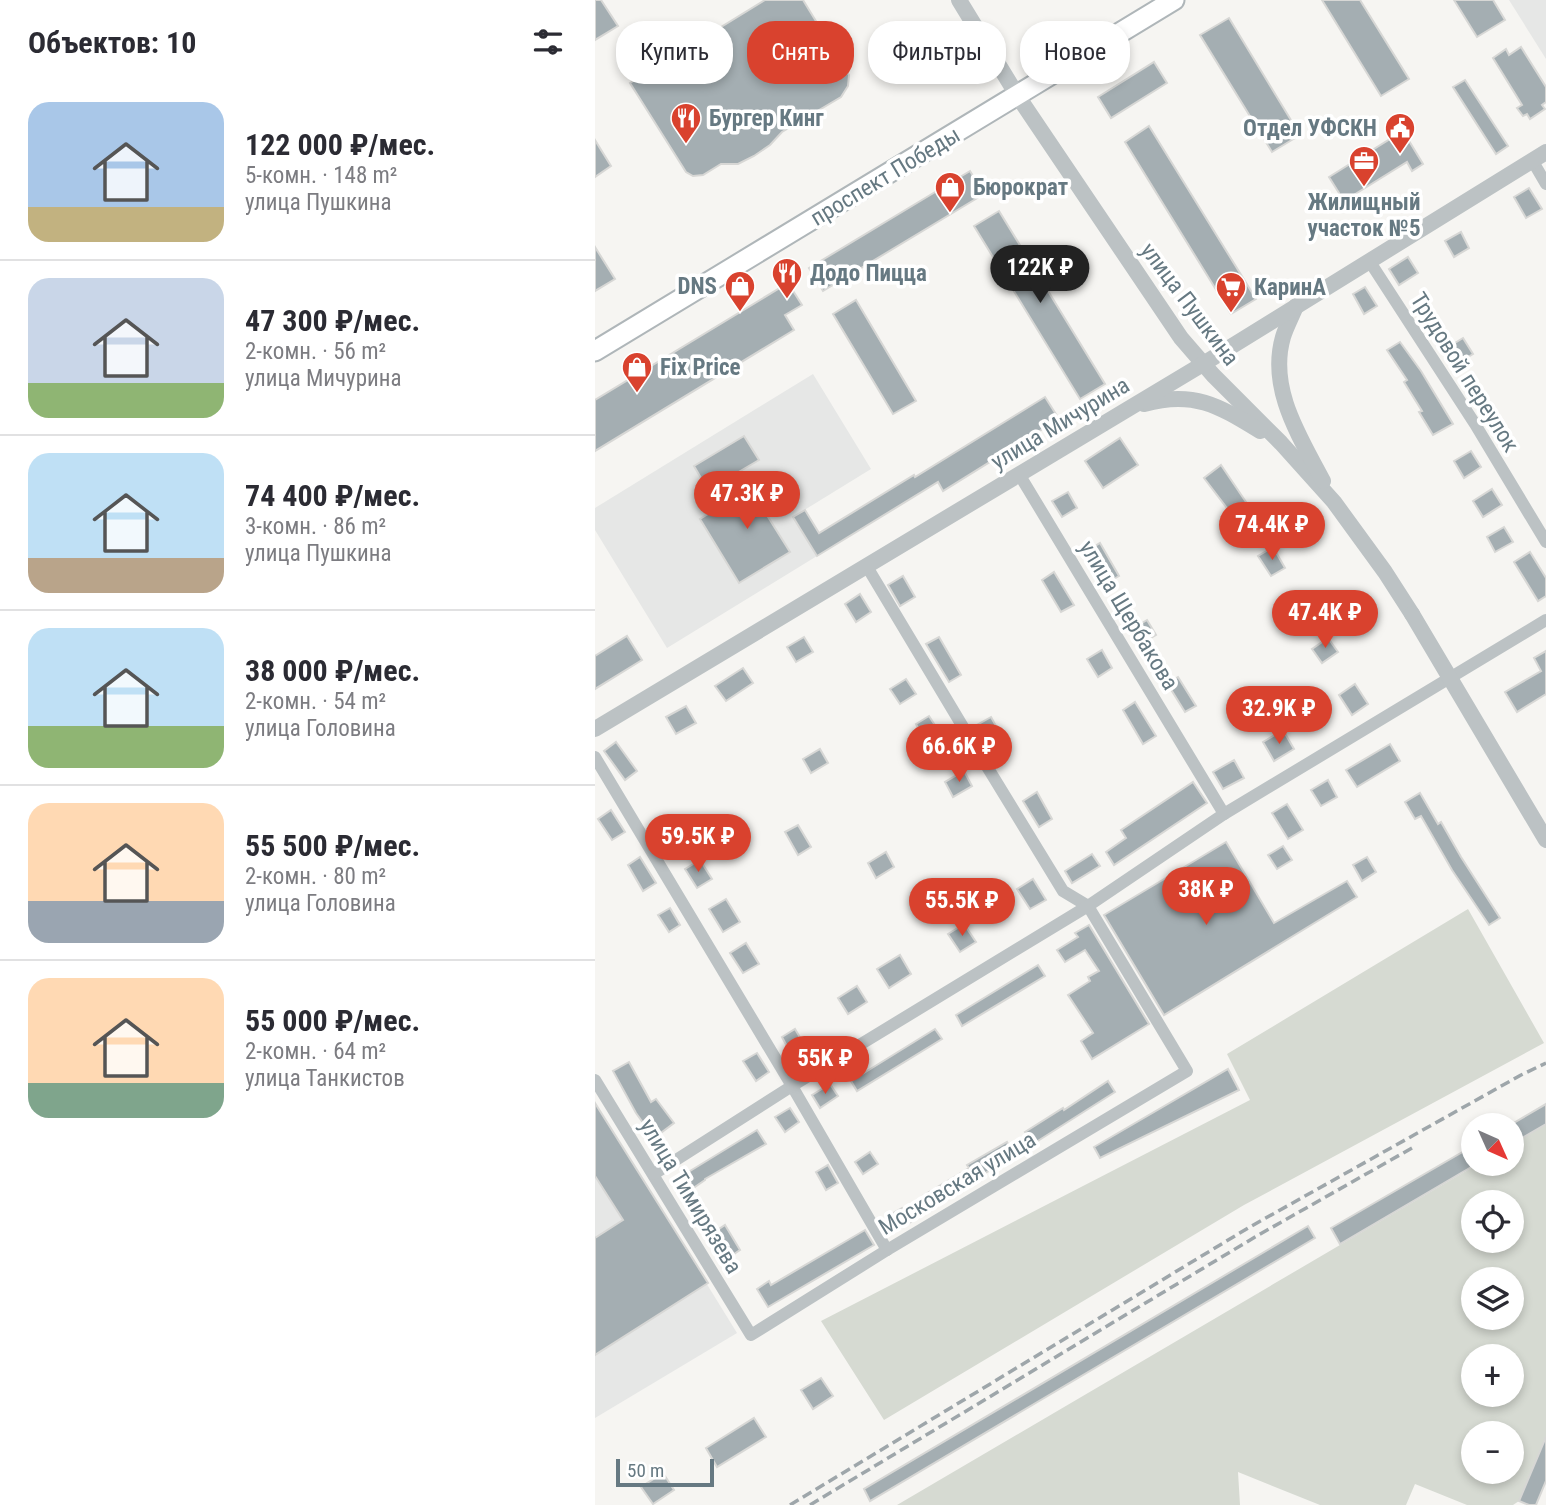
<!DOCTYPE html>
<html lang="ru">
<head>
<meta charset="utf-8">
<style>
  :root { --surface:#fff; --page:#f7f7f7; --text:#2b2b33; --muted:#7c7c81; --line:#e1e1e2; --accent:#d9422e }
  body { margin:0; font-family:"Roboto Condensed",sans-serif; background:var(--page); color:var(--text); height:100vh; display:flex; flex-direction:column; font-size:26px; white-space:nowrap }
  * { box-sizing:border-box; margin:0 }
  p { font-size:23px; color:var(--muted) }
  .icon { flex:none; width:38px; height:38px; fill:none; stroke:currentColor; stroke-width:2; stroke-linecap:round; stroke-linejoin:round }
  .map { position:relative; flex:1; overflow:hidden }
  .details { display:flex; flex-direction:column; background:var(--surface); width:595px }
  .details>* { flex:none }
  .top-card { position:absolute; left:21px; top:21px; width:665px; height:63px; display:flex; gap:14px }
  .needle { width:46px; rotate:135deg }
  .controls { position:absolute; left:866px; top:1113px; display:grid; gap:14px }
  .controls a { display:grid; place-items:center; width:63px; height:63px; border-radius:50%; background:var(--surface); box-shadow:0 4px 10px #0003; font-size:35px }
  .scale { position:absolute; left:21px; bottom:18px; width:98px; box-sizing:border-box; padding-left:7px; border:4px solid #667982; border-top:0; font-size:19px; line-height:24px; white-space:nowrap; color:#667982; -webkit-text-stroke:5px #fff; paint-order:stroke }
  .price { position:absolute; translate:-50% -60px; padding:0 16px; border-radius:24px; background:var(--accent); color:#fff; font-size:23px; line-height:46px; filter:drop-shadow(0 2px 4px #0008) }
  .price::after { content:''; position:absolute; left:50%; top:42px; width:21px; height:16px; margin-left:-10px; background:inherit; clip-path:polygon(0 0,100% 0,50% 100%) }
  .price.active { background:#222; color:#fff }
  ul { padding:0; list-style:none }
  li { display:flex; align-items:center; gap:21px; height:175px; padding:0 28px }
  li+li { border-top:2px solid var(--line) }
  li span { display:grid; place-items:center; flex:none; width:196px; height:140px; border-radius:21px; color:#555 }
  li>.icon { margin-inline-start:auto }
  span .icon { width:84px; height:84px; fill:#fffc; stroke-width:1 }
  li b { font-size:30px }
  h2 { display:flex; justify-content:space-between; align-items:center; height:84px; padding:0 28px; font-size:30px }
  .tag { padding:0 24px; border-radius:28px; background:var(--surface); box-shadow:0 4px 10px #0003; font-size:24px; line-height:63px }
  .tag.active { background:var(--accent); color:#fff }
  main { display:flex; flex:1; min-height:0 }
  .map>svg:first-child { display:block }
  .built { fill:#e6e7e6 }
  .green { fill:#d6dad2; fill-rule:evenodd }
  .building { fill:#a4aeb2; stroke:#d7d7d5; stroke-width:2 }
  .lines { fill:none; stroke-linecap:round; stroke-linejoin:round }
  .secondary-casing { stroke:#afb6b9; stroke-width:23 }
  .minor { stroke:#bcc2c4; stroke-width:12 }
  .tertiary { stroke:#bcc2c4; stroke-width:16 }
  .secondary { stroke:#fff; stroke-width:19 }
  .rail { stroke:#9ea6aa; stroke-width:3.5; stroke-dasharray:10 5; stroke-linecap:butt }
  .tertiary-bridge { stroke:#bcc2c4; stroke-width:16 }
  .labels { text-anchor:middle; stroke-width:7; stroke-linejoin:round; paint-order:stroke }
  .poi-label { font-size:23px; font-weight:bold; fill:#667982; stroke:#fff; text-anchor:start }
  .street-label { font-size:23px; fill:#667982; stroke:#fff }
</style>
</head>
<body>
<main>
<section class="details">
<h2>Объектов: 10<svg class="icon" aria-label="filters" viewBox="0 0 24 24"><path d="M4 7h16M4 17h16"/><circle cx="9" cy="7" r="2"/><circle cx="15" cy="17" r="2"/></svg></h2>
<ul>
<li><span style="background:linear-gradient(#a9c7e8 75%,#c2b280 0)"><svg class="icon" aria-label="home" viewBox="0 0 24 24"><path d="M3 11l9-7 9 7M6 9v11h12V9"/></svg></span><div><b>122 000 ₽/мес.</b><p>5-комн. · 148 m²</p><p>улица Пушкина</p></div></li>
<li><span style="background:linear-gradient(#c9d6e8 75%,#8fb573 0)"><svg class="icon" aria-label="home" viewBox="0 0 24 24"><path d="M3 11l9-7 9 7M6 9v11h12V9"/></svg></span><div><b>47 300 ₽/мес.</b><p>2-комн. · 56 m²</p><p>улица Мичурина</p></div></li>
<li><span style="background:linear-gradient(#bfe0f5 75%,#b9a48a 0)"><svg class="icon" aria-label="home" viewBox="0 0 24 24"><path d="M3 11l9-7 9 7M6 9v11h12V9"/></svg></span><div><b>74 400 ₽/мес.</b><p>3-комн. · 86 m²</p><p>улица Пушкина</p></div></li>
<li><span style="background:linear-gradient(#bfe0f5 70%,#8fb573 0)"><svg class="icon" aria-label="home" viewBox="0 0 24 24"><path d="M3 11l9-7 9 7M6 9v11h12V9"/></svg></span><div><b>38 000 ₽/мес.</b><p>2-комн. · 54 m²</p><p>улица Головина</p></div></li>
<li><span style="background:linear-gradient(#ffd9b3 70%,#9aa5b1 0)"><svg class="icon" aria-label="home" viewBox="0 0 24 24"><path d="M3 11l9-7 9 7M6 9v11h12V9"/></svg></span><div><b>55 500 ₽/мес.</b><p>2-комн. · 80 m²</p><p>улица Головина</p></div></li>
<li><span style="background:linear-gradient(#ffd9b3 75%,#7fa58c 0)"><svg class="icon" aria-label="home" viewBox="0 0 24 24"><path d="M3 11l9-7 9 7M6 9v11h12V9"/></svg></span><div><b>55 000 ₽/мес.</b><p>2-комн. · 64 m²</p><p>улица Танкистов</p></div></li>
</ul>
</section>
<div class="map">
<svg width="951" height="1505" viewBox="0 0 951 1505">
  <rect width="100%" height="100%" fill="#f6f5f2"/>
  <g class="built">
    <polygon points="914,0 951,0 951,59"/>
    <polygon points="218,374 276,469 198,517 222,556 72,648 0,530 0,508"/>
    <polygon points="0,1103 142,1333 0,1418"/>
  </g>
  <g class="green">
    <polygon points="873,909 949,1043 649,1205 289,1420 226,1321 655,1100 632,1054"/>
    <path d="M951 1124V1437L924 1501 918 1505H872L820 1484 811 1505H725L643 1472 645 1505H302L883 1164H917V1144ZM878 1202H917V1241H878ZM878 1279H917V1318H878ZM878 1356H917V1395H878ZM878 1433H917V1472H878Z"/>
  </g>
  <g class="building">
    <polygon points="0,0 6,0 23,26 0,40"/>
    <polygon points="170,0 208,0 254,75 253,86 246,97 187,132 175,145 159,156 143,164 126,164 108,175 98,176 91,172 35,83"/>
    <polygon points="727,0 765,0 814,79 786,96"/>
    <polygon points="859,0 898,0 910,20 882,37"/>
    <polygon points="634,18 705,135 677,152 605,35"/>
    <polygon points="926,47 951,87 951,102 947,105 950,109 935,119 932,114 928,116 922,108 927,105 898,58 911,49 914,55"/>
    <polygon points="559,62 572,83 516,118 503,97"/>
    <polygon points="870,80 913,146 901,154 858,87"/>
    <polygon points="554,126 661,299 636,314 530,142"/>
    <polygon points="808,131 828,164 817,171 812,162 749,201 734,177"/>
    <polygon points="0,140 16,166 0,177"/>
    <polygon points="375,171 389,194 228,291 214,268"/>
    <polygon points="934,188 947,209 931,218 919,197"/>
    <polygon points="404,211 510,384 485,399 379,226"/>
    <polygon points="866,232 874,248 859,257 850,241"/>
    <polygon points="0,247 20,279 0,291"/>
    <polygon points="813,257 823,273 804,285 794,269"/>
    <polygon points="193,283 207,305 190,315 199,330 0,451 0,400"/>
    <polygon points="770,287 782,306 769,314 758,294"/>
    <polygon points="261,300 321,401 298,414 238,314"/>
    <polygon points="868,338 878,354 865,362 855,346"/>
    <polygon points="805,342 826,371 858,424 838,435 824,412 827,411 809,382 812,380 792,350"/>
    <polygon points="450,397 464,419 348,491 343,482 222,556 198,517 210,510 224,533 319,475 320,477"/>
    <polygon points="149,436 164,460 113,490 99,466"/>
    <polygon points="525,438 543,465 508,488 490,461"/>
    <polygon points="876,451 886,467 869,478 859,461"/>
    <polygon points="626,465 653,505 638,516 609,478"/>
    <polygon points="172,477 187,501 170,512 195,552 144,583 105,519"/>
    <polygon points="897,489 907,505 888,517 878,501"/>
    <polygon points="473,492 482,508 467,517 457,501"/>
    <polygon points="909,527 918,542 900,552 892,537"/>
    <polygon points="505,543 524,576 512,583 492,551"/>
    <polygon points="678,547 690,568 676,576 663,556"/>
    <polygon points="935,552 951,578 951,596 943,601 919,562"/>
    <polygon points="459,572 479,605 466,612 447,580"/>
    <polygon points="308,576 320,597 305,606 293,585"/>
    <polygon points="265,594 276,612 261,622 250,604"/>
    <polygon points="552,620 561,635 546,644 537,629"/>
    <polygon points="32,636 47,660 0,689 0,656"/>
    <polygon points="209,637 218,652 201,662 192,647"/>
    <polygon points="344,637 366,675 354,682 331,644"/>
    <polygon points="733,638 743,652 727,663 717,649"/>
    <polygon points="507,650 517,668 503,677 492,659"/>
    <polygon points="951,651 951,694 922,712 910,692 946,671 939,658"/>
    <polygon points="148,668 158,683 131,701 120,686"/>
    <polygon points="583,677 601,706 590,712 572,683"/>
    <polygon points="311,679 321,694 305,704 295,689"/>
    <polygon points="760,684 773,704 757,715 744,695"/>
    <polygon points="540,702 561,736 548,744 528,710"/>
    <polygon points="91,706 101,723 81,734 71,717"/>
    <polygon points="334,716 343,730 329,739 321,724"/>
    <polygon points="396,717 406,735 392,743 382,725"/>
    <polygon points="688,730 699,749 679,761 668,742"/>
    <polygon points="21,742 42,771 30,780 9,751"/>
    <polygon points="795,744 805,761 762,787 751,770"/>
    <polygon points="225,749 233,763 216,773 208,759"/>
    <polygon points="639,760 649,778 628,789 618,772"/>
    <polygon points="369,771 377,786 358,797 350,782"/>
    <polygon points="733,780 742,797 726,806 716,790"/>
    <polygon points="598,782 612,803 519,865 511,852 531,838 526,830"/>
    <polygon points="442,792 457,819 444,827 428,801"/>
    <polygon points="825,793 843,824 846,822 866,857 905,918 894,925 857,870 826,816 820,819 810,802"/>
    <polygon points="692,804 708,830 693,839 677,813"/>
    <polygon points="16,810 30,832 17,840 3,819"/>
    <polygon points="80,818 93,839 78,848 65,827"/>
    <polygon points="203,825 216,847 203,855 190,832"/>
    <polygon points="631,842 679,923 752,881 762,897 569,1015 509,915"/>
    <polygon points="688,846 697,860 682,869 673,855"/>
    <polygon points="291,852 299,867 281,878 273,863"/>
    <polygon points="497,854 505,866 477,883 470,871"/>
    <polygon points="45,857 61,883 48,891 33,865"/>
    <polygon points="772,857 781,872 767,881 758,865"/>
    <polygon points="105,860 117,879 102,888 90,869"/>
    <polygon points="438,879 451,900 435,909 422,889"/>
    <polygon points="131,899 145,922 128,932 114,909"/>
    <polygon points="75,908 85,925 74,932 63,915"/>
    <polygon points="369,924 381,942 365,952 353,934"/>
    <polygon points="494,925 554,1024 497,1059 486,1041 498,1033 473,995 495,981 493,977 504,971 490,950 470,962 462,950 483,937 480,933"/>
    <polygon points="151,943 164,964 148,973 135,953"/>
    <polygon points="305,955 316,974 294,988 282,969"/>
    <polygon points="443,965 450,976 367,1026 361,1015"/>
    <polygon points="262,986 272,1002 253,1014 243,998"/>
    <polygon points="200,1029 210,1046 196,1054 187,1037"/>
    <polygon points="340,1029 347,1039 262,1091 256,1081"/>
    <polygon points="162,1053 174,1072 161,1081 148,1061"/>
    <polygon points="34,1062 56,1102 61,1099 79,1123 59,1138 41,1113 18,1071"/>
    <polygon points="633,1069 644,1090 505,1158 499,1147"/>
    <polygon points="513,1081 520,1092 438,1144 430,1132 468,1108 469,1110"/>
    <polygon points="235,1084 243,1096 225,1108 217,1095"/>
    <polygon points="0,1103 113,1283 0,1355 0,1238 28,1220 0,1176"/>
    <polygon points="951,1104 951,1124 917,1144 917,1124"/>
    <polygon points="195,1108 204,1122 190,1132 180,1117"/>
    <polygon points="162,1130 171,1144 110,1179 110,1180 91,1193 82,1179"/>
    <polygon points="412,1142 419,1155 336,1207 329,1195 374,1168 372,1165"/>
    <polygon points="878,1146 878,1166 745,1244 736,1228"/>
    <polygon points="275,1152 283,1164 268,1174 260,1162"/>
    <polygon points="233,1165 243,1183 231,1190 221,1172"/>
    <polygon points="307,1208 316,1222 300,1231 291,1217"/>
    <polygon points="130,1225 145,1250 130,1260 115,1235"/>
    <polygon points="713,1226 720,1238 275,1501 269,1489"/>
    <polygon points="270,1230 279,1245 173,1307 162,1289 174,1281 176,1285"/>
    <polygon points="226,1378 238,1396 218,1409 206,1390"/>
    <polygon points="159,1418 171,1437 122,1467 111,1448"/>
    <polygon points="951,1437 951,1481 941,1505 934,1505 924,1501"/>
    <polygon points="68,1473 79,1490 58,1504 46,1487"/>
  </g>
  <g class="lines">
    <g class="secondary-casing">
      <polyline id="secondary" points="0,351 579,0"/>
    </g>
    <g class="minor">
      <polyline points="937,160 951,184"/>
      <polyline points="775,262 880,424 951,542"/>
      <polyline points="424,474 629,814"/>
      <polyline points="0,757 197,1086 292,1250"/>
      <polyline points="0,1080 156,1335 292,1250 592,1071 493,906 468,891 377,742 271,565"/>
      <polyline points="59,1174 197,1086 493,906 629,814 951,620"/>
    </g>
    <g class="tertiary">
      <polyline points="364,0 422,95 586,338 618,375 686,443 739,502 790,572 817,614"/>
      <path d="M701 306C697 316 691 327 688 337 673 389 705 437 728 481"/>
      <path d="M549 404C599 390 624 406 665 431"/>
      <polyline points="0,729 608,364 951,152"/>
    </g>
    <use href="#secondary" class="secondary"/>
    <g class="rail">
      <polyline points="195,1505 653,1228 926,1075 951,1063"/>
      <polyline points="215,1505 660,1237 817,1148"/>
    </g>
    <polyline class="tertiary-bridge" points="817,614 951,840"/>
  </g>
  <defs>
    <g id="restaurant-pin" transform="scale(1.575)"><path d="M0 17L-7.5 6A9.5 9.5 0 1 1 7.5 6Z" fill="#d9422e" stroke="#fff"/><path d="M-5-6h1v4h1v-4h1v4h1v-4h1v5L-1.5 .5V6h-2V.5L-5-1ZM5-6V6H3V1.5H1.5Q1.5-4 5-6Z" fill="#fff"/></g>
    <g id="civic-pin" transform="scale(1.575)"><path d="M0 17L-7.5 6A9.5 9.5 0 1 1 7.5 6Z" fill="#d9422e" stroke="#fff"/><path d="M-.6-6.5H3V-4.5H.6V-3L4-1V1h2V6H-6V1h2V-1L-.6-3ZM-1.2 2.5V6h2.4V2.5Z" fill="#fff"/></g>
    <g id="office-pin" transform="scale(1.575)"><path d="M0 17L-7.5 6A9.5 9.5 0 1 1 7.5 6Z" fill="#d9422e" stroke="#fff"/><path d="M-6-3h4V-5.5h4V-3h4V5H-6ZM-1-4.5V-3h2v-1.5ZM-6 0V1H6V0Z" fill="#fff"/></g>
    <g id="shop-pin" transform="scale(1.575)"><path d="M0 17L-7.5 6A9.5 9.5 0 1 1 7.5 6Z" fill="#d9422e" stroke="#fff"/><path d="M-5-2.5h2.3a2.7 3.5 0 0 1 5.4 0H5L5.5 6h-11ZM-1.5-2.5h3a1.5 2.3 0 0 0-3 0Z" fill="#fff"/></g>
    <g id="supermarket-pin" transform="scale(1.575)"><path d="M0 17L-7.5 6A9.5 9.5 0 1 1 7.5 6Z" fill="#d9422e" stroke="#fff"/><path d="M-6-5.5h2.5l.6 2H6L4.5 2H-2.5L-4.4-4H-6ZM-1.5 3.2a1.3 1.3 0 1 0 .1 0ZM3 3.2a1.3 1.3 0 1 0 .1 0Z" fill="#fff"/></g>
  </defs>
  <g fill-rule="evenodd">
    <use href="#restaurant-pin" x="91" y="118"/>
    <use href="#civic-pin" x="805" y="128"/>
    <use href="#office-pin" x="769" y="161"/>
    <use href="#shop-pin" x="355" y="187"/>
    <use href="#restaurant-pin" x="192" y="273"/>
    <use href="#shop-pin" x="145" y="286"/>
    <use href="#supermarket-pin" x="636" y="287"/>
    <use href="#shop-pin" x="42" y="367"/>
  </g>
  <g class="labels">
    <g class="poi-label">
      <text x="114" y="126">Бургер Кинг</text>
      <text x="782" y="136" text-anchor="end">Отдел УФСКН</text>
      <text x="378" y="195">Бюрократ</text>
      <text x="769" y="210" text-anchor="middle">Жилищный<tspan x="769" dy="26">участок №5</tspan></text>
      <text x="215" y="281">Додо Пицца</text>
      <text x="122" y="294" text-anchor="end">DNS</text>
      <text x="659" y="295">КаринА</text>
      <text x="65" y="375">Fix Price</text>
    </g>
    <g class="street-label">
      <text transform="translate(290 176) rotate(-31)" y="8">проспект Победы</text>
      <text transform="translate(595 304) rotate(53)" y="8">улица Пушкина</text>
      <text transform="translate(870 372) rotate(58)" y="8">Трудовой переулок</text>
      <text transform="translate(465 423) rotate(-31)" y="8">улица Мичурина</text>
      <text transform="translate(534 615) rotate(59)" y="8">улица Щербакова</text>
      <text transform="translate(362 1183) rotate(-31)" y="8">Московская улица</text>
      <text transform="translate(96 1196) rotate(59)" y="8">улица Тимирязева</text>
    </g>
  </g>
</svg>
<div class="controls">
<a><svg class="needle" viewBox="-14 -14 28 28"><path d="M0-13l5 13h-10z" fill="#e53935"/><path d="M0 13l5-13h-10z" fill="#7c7c81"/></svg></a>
<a><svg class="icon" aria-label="locate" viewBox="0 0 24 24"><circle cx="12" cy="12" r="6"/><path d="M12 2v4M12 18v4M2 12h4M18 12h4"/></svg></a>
<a><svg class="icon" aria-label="layers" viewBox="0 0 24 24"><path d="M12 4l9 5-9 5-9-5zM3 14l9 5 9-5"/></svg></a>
<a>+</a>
<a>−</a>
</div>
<div class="scale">50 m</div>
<b class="price active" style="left:445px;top:305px">122K ₽</b>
<b class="price" style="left:152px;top:531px">47.3K ₽</b>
<b class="price" style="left:677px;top:562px">74.4K ₽</b>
<b class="price" style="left:730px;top:650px">47.4K ₽</b>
<b class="price" style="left:684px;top:746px">32.9K ₽</b>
<b class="price" style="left:364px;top:784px">66.6K ₽</b>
<b class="price" style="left:103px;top:874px">59.5K ₽</b>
<b class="price" style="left:611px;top:927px">38K ₽</b>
<b class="price" style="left:367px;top:938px">55.5K ₽</b>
<b class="price" style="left:230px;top:1096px">55K ₽</b>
<div class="top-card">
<a class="tag">Купить</a>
<a class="tag active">Снять</a>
<a class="tag">Фильтры</a>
<a class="tag">Новое</a>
</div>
</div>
</main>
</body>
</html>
